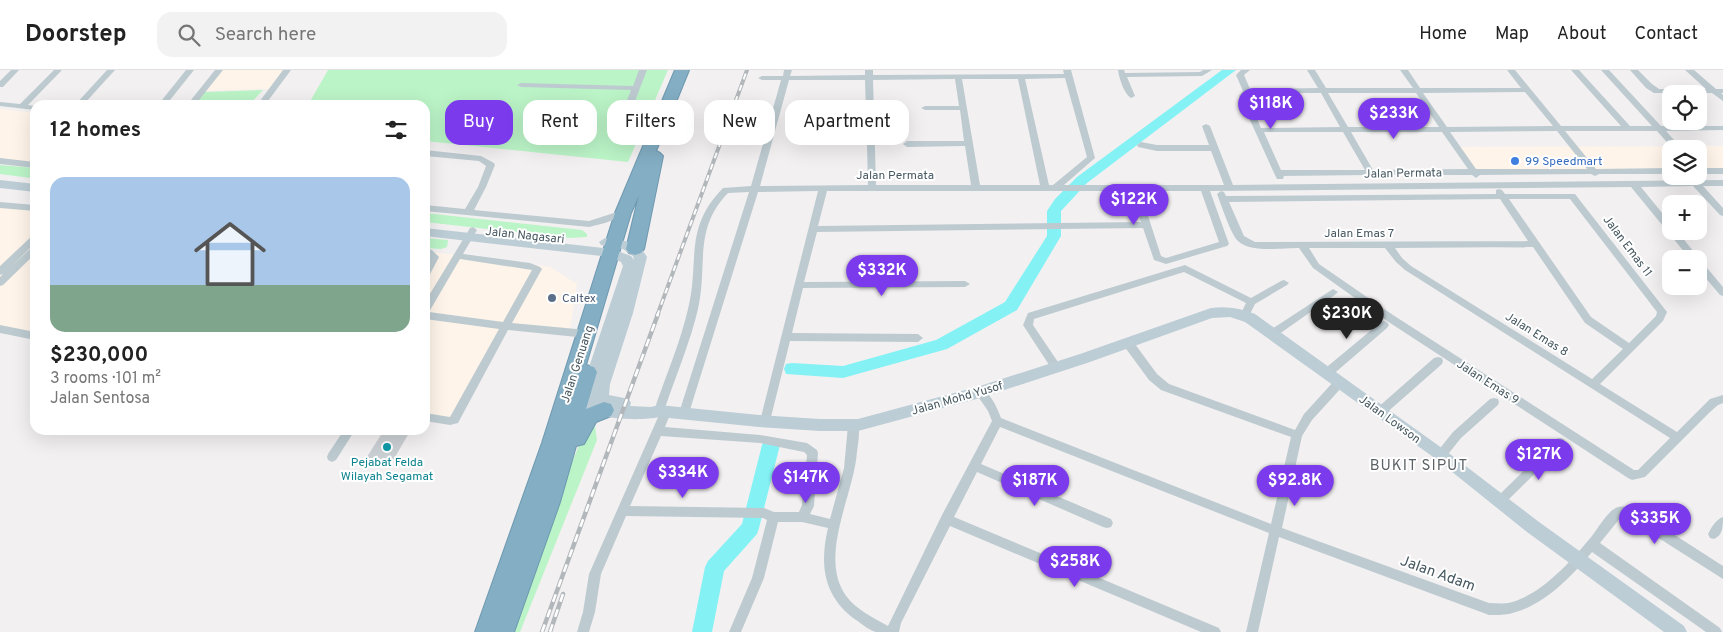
<!DOCTYPE html>
<html lang="en">
<head>
<meta charset="utf-8">
<style>
  :root { --surface:#fff; --page:#f2f2f2; --text:#222; --muted:#767676; --line:#e0e0e0; --accent:#7c3aed }
  body { margin:0; font-family:Overpass,sans-serif; background:var(--page); color:var(--text); height:100vh; display:flex; flex-direction:column; font-size:19px; white-space:nowrap }
  * { box-sizing:border-box; margin:0 }
  p { font-size:16px; color:var(--muted) }
  .icon { flex:none; width:28px; height:28px; fill:none; stroke:currentColor; stroke-width:2; stroke-linecap:round; stroke-linejoin:round }
  .map { position:relative; flex:1; overflow:hidden }
  .panel { position:absolute; left:30px; top:30px; width:400px; height:335px; display:flex; flex-direction:column; background:var(--surface); border-radius:15px; box-shadow:0 5px 20px #0002 }
  .panel>* { flex:none }
  .hud { position:absolute; left:445px; top:30px; width:475px; height:45px; display:flex; gap:10px }
  .controls { position:absolute; left:1662px; top:15px; display:grid; gap:10px }
  .controls a { display:grid; place-items:center; width:45px; height:45px; border-radius:10px; background:var(--surface); box-shadow:0 5px 20px #0002; font-size:25px }
  .price { position:absolute; translate:-50% -42px; padding:0 11px; border-radius:18px; background:var(--accent); color:#fff; font-size:16px; line-height:32px; filter:drop-shadow(0 1px 2px #0008) }
  .price::after { content:''; position:absolute; left:50%; top:30px; width:15px; height:11px; margin-left:-8px; background:inherit; clip-path:polygon(0 0,100% 0,50% 100%) }
  .price.on { background:#222; color:#fff }
  ul { padding:0; list-style:none }
  li { display:grid; align-content:center; gap:10px; height:265px; padding:0 20px }
  li+li { border-top:1px solid var(--line) }
  li span { display:grid; place-items:center; height:155px; border-radius:15px; color:#555 }
  li>.icon { margin-inline-start:auto }
  span .icon { width:90px; height:90px; fill:#fffc; stroke-width:1 }
  li b { font-size:21px }
  h2 { display:flex; justify-content:space-between; align-items:center; height:60px; padding:0 20px; font-size:21px }
  .tag { padding:0 18px; border-radius:15px; background:var(--surface); box-shadow:0 5px 20px #0002; font-size:18px; line-height:45px }
  .tag.on { background:var(--accent); color:#fff }
  header { display:flex; align-items:center; gap:30px; box-sizing:border-box; height:70px; padding:0 25px; background:var(--surface); border-bottom:1px solid var(--line) }
  header strong { font-size:24px }
  nav { display:flex; gap:28px; margin-inline-start:auto; font-size:18px }
  .search { width:350px; height:45px; background:var(--page); display:flex; align-items:center; gap:12px; box-sizing:border-box; padding:0 18px; border-radius:15px; color:var(--muted); font-size:19px }
  .map>svg:first-child { display:block }
  .commercial { fill:#fef4e9 }
  .green { fill:#bbf4c7 }
  .lines { fill:none; stroke-linecap:round; stroke-linejoin:round }
  .river { fill:#84f2f5; fill-rule:evenodd }
  .building { fill:#cacfd3 }
  .highway-casing { stroke:#6e99b0; stroke-width:2 }
  .street { fill:#bdcbd1; fill-rule:evenodd }
  .secondary { fill:#bccdd6; fill-rule:evenodd }
  .highway { fill:#83aec4; fill-rule:evenodd }
  .rail-far1-casing { stroke:#b2b7bb; stroke-width:4 }
  .rail-casing { stroke:#b2b7bb; stroke-width:4.5 }
  .rail-far1 { stroke:#fff; stroke-width:2; stroke-dasharray:6; stroke-linecap:butt }
  .rail { stroke:#fff; stroke-width:2.5; stroke-dasharray:8; stroke-linecap:butt }
  .shop-dot { fill:#3f7fe0; stroke:#fff; stroke-width:2 }
  .service-dot { fill:#5c6f8a; stroke:#fff; stroke-width:2 }
  .culture-dot { fill:#0f9aa8; stroke:#fff; stroke-width:2 }
  .labels { text-anchor:middle; stroke-width:4; stroke-linejoin:round; paint-order:stroke }
  .shop-label { font-size:12px; fill:#366cbe; stroke:#fff; text-anchor:start }
  .street-label { font-size:12px; fill:#465860; stroke:#fff }
  .service-label { font-size:12px; fill:#4e5e75; stroke:#fff; text-anchor:start }
  .culture-label { font-size:12px; fill:#0d838f; stroke:#fff }
  .quarter-label { font-size:15px; letter-spacing:1px; fill:#5c6266; stroke:#fff }
  .near-street-label { font-size:15px; fill:#465860; stroke:#fff }
</style>
</head>
<body>
<header>
<strong>Doorstep</strong>
<div class="search"><svg class="icon" aria-label="search" viewBox="0 0 24 24"><circle cx="10" cy="10" r="6"/><path d="M15 15l6 6"/></svg>Search here</div>
<nav><a>Home</a><a>Map</a><a>About</a><a>Contact</a></nav>
</header>
<div class="map">
<svg width="1723" height="562" viewBox="0 0 1723 562">
  <rect width="100%" height="100%" fill="#f3f0f1"/>
  <g class="commercial">
    <polygon points="221,0 284,0 271,19 204,21"/>
    <polygon points="0,39 35,43 35,97 0,93"/>
    <polygon points="1723,76 1723,103 1699,103 1699,79 1671,79 1671,103 1472,103 1454,77"/>
    <polygon points="0,133 35,137 35,269 0,262"/>
    <polygon points="425,181 550,197 577,214 569,265 507,259 458,351 425,350"/>
  </g>
  <g class="green">
    <polygon points="328,0 668,0 628,92 425,71 425,35 308,35"/>
    <polygon points="263,20 249,35 195,35 204,22"/>
    <polygon points="0,95 35,98 35,104 31,108 0,104"/>
    <polygon points="425,143 582,160 587,164 587,167 570,168 425,152"/>
    <polygon points="425,168 448,170 447,177 441,179 425,178"/>
    <polygon points="588,353 595,356 597,370 520,562 510,562 556,432"/>
  </g>
  <g class="lines">
    <g class="river">
      <polygon points="1222,0 1236,0 1087,113 1061,141 1061,166 1017,240 947,279 843,308 786,304 784,299 786,294 792,293 843,296 936,270 1005,232 1047,166 1047,141 1055,129 1077,107"/>
      <polygon points="771,368 777,370 780,375 759,458 757,464 724,501 712,562 692,562 705,497 708,491 742,454 762,375 765,370"/>
    </g>
  </g>
  <polygon class="building" points="384,360 409,363 391,394 365,390"/>
  <g class="lines">
    <g class="highway-casing">
      <polygon id="highway" points="675,0 689,0 656,81 660,83 663,86 644,179 641,183 635,185 629,183 626,179 639,125 631,143 586,295 594,297 597,302 586,339 604,332 611,334 614,340 611,346 596,352 584,374 576,376 560,432 514,562 475,562 542,373 615,143"/>
    </g>
    <g class="street">
      <polygon points="11,0 19,0 3,17 0,17 0,11"/>
      <polygon points="54,0 62,0 28,35 35,36 35,40 0,36 0,32 20,34"/>
      <polygon points="107,0 115,0 83,35 75,35"/>
      <polygon points="186,0 194,0 166,35 158,35"/>
      <polygon points="215,0 223,0 195,35 187,35"/>
      <polygon points="283,0 291,0 265,35 257,35"/>
      <polygon points="639,0 647,0 625,57 621,59 617,57 631,20 521,17 517,15 521,13 633,16"/>
      <path d="M784 0H792L790 6 865 5V0H873V5L1064 4 1063 0H1071L1095 88 1064 115H1224L1211 81H1157L1138 77 1137 75 1141 72 1157 75H1209L1202 56 1206 54 1210 56 1233 115 1723 110V116H1703L1723 138V146L1720 145 1693 116 1641 117 1671 154V161H1677L1698 187 1700 189 1699 190V189H1690L1631 117 1210 121 1229 174 1227 176 1166 194 1154 190 1143 158 817 162 804 212 965 211 970 214 965 217 803 218 792 263 918 264 923 268 918 272 790 271 770 351 769 354 765 355 761 354 760 351 818 121 758 122 689 343 688 346H680L679 343 749 122 728 123C693 159 708 195 698 239 690 273 676 305 665 338L670 339 671 342 665 357 760 365 807 373 817 380 818 383 814 436 810 444 830 449 844 398 848 355 849 352 853 351 857 352C861 360 858 373 857 382 854 425 817 488 847 527 857 540 874 548 888 556L942 445 992 351 988 341 975 322 976 319C988 316 998 339 1001 348L1271 454 1291 367 1161 320 1149 310 1124 276 1123 273 1124 270H1132L1157 304 1169 314 1295 360 1304 344 1335 310H1343L1344 313 1343 316 1312 350 1302 366 1282 458 1489 533C1495 533 1502 534 1508 533 1541 526 1572 490 1592 466 1597 459 1607 443 1614 439 1622 434 1628 438 1636 440L1723 496V509L1624 446 1621 447 1600 473 1720 558 1722 562H1706L1592 482C1570 508 1544 536 1509 544 1503 545 1495 545 1489 545L1279 467 1258 562H1246L1269 463 1000 357 981 394 1111 449 1113 453 1111 457 1107 458 1103 457 977 402 954 447 1219 558 1221 562H1201L950 456 901 553 899 562C892 562 883 562 876 562 870 561 862 554 856 550 824 527 819 496 828 458L802 452H778L764 508 741 562H729L752 508 767 450 763 448 626 446 601 504 595 542 589 562H577L583 542 589 504 659 345 655 344 654 341C665 307 680 274 688 239 700 191 683 159 723 118L751 116 781 10H762L758 8 762 6H783ZM1065 8 1087 87 1053 115H1049L1025 9ZM955 9 959 36H925L921 38 925 40H960L964 71H907L903 74 907 77 965 76 971 115H876L873 10ZM962 9H1018L1040 115H980ZM789 10H865L866 42 827 43 823 45 827 47 866 46 867 69H819L815 72 819 75H867L868 115 760 116ZM827 121H1131L1141 152 818 156ZM1140 121H1201L1219 172 1166 188 1161 186ZM661 366 760 373 804 382 807 385 802 435 799 442H774L764 438 630 436Z"/>
      <path d="M1118 0H1124L1125 3 1200 2 1203 0H1212L1202 6 1127 7 1135 26 1131 28C1124 24 1119 8 1118 0Z"/>
      <path d="M1241 0H1250L1244 5 1250 19 1318 18 1307 0H1315L1326 18H1413L1400 0H1408L1420 18H1521L1507 0H1515L1561 56H1621L1571 0H1579L1630 56H1652L1601 0H1609L1661 56H1723V60L1666 61 1682 79H1673L1657 61H1565L1596 99 1671 98V104H1599L1595 106 1591 104 1480 105 1476 108 1472 105H1376L1372 108 1368 105 1284 106 1283 109H1277L1274 103 1239 26 1243 21 1236 5ZM1525 22 1553 56 1447 57 1423 23ZM1249 23H1321L1340 57 1261 58 1247 26ZM1328 23H1416L1439 57H1348ZM1557 61 1587 99H1476L1450 62ZM1264 62H1343L1365 100H1281ZM1351 62H1442L1468 99 1373 100Z"/>
      <polygon points="1630,0 1638,0 1652,14 1659,19 1706,19 1685,0 1694,0 1716,19 1723,19 1723,23 1721,23 1723,25 1723,31 1712,23 1654,23 1646,18"/>
      <polygon points="425,80 481,86 494,93 495,95 486,117 474,140 589,151 623,140 627,143 626,145 605,153 589,157 425,141 425,135 465,139 478,117 486,96 479,91 425,86"/>
      <polygon points="0,88 35,92 35,98 0,94"/>
      <rect x="1699" y="98" width="24" height="6"/>
      <path d="M1499 119 1502 120 1505 124H1575L1667 242 1663 251 1600 314 1677 362 1710 329 1723 325V333L1718 335 1710 342 1645 407 1632 410 1628 408 1387 251 1313 198 1299 178C1282 178 1250 183 1238 171 1231 165 1221 134 1217 124L1221 121 1224 122 1226 126 1496 124V120ZM1500 129 1528 171 1255 172 1244 166 1229 132ZM1509 129H1570L1657 242 1656 246 1629 273 1591 247ZM1533 177 1585 253 1623 279 1592 309 1411 196 1402 188 1395 178ZM1309 178H1385L1396 192 1405 200 1670 368 1638 400H1634L1393 245 1319 194Z"/>
      <polygon points="0,132 35,135 35,141 0,138"/>
      <path d="M473 157 477 160 463 184 530 193 540 197 542 199 512 253 587 260 592 264 587 268 508 260 458 353 450 355 425 351V343L450 347 499 259 425 249V232L470 158ZM460 189 532 200 503 252 429 242Z"/>
      <polygon points="35,165 35,173 10,198 32,177 35,176 35,184 3,215 0,216 0,207 3,204 0,205 0,196 32,166"/>
      <polygon points="425,178 432,180 439,187 428,208 425,209 425,196 429,188 425,184"/>
      <polygon points="1699,191 1702,192 1723,217 1723,226 1720,225 1699,200"/>
      <polygon points="1185,195 1251,228 1281,211 1284,210 1289,213 1287,215 1255,234 1248,248 1245,249 1240,245 1246,233 1184,202 1034,249 1033,255 1062,298 1061,301 1053,301 1023,255 1028,243"/>
      <polygon points="1333,219 1338,222 1336,224 1275,267 1269,267 1267,264 1269,261"/>
      <polygon points="1384,251 1387,252 1389,255 1387,258 1330,307 1322,307 1321,304 1322,301 1381,252"/>
      <polygon points="0,255 35,262 35,270 0,263"/>
      <polygon points="1438,287 1442,288 1443,291 1442,294 1384,345 1376,345 1375,342 1376,339 1434,288"/>
      <polygon points="1494,328 1498,329 1499,332 1498,335 1461,368 1445,388 1441,390 1437,388 1436,385 1437,382 1453,362 1490,329"/>
      <polygon points="344,360 355,360 336,390 332,392 328,390 327,387 328,384"/>
      <polygon points="1560,368 1564,369 1565,372 1564,375 1504,434 1500,436 1496,434 1494,431 1496,428 1556,369"/>
      <path d="M1723 447C1723 456 1723 465 1714 469L1710 468 1708 464C1711 458 1716 449 1723 447Z"/>
    </g>
    <g class="secondary">
      <polygon points="0,110 35,114 35,122 0,118"/>
      <path d="M425 158 612 179 631 186 634 190 633 186 623 179 601 175 599 172 605 168C622 170 638 171 647 187L633 243 610 314 609 325 629 329 631 333 630 336 651 337 659 335 759 345 820 349H858L980 316 1080 284 1211 238C1227 236 1240 238 1255 244L1446 381 1539 452 1684 556 1687 562H1664L1527 462 1436 389 1245 252 1230 247 1212 248 1090 292 980 328 858 361H820L759 357 659 347C645 351 596 350 585 339 581 335 580 330 580 324L623 196 621 192 610 187 425 166Z"/>
    </g>
    <use href="#highway" class="highway"/>
    <g class="rail-far1-casing">
      <polyline id="rail-far1" points="657,246 747,0"/>
    </g>
    <g class="rail-casing">
      <g id="rail">
        <polyline points="542,562 658,244"/>
        <polyline points="550,562 563,524"/>
      </g>
    </g>
    <use href="#rail-far1" class="rail-far1"/>
    <use href="#rail" class="rail"/>
  </g>
  <circle class="shop-dot" cx="1515" cy="91" r="5"/>
  <circle class="service-dot" cx="552" cy="228" r="5"/>
  <circle class="culture-dot" cx="387" cy="377" r="5"/>
  <g class="labels">
    <g class="shop-label">
      <text x="1525" y="95">99 Speedmart</text>
    </g>
    <g class="street-label">
      <text transform="translate(1403 103) rotate(-1)" y="4">Jalan Permata</text>
      <text x="895" y="109">Jalan Permata</text>
      <text x="1359" y="167">Jalan Emas 7</text>
      <text transform="translate(525 165) rotate(6)" y="4">Jalan Nagasari</text>
      <text transform="translate(1628 176) rotate(53)" y="4">Jalan Emas 11</text>
      <text transform="translate(1537 264) rotate(32)" y="4">Jalan Emas 8</text>
      <text transform="translate(577 294) rotate(-72)" y="4">Jalan Genuang</text>
      <text transform="translate(1488 312) rotate(33)" y="4">Jalan Emas 9</text>
      <text transform="translate(957 328) rotate(-16)" y="4">Jalan Mohd Yusof</text>
      <text transform="translate(1390 349) rotate(36)" y="4">Jalan Lowson</text>
    </g>
    <g class="service-label">
      <text x="562" y="232">Caltex</text>
    </g>
    <g class="culture-label">
      <text x="387" y="396">Pejabat Felda<tspan x="387" dy="14">Wilayah Segamat</tspan></text>
    </g>
    <g class="quarter-label">
      <text x="1419" y="400">BUKIT SIPUT</text>
    </g>
    <g class="near-street-label">
      <text transform="translate(1438 503) rotate(20)" y="5">Jalan Adam</text>
    </g>
  </g>
</svg>
<div class="controls">
<a><svg class="icon" aria-label="locate" viewBox="0 0 24 24"><circle cx="12" cy="12" r="6"/><path d="M12 2v4M12 18v4M2 12h4M18 12h4"/></svg></a>
<a><svg class="icon" aria-label="layers" viewBox="0 0 24 24"><path d="M12 4l9 5-9 5-9-5zM3 14l9 5 9-5"/></svg></a>
<a>+</a>
<a>−</a>
</div>
<b class="price" style="left:1271px;top:60px">$118K</b>
<b class="price" style="left:1394px;top:70px">$233K</b>
<b class="price" style="left:1134px;top:156px">$122K</b>
<b class="price" style="left:882px;top:227px">$332K</b>
<b class="price on" style="left:1347px;top:270px">$230K</b>
<b class="price" style="left:1539px;top:411px">$127K</b>
<b class="price" style="left:683px;top:429px">$334K</b>
<b class="price" style="left:806px;top:434px">$147K</b>
<b class="price" style="left:1035px;top:437px">$187K</b>
<b class="price" style="left:1295px;top:437px">$92.8K</b>
<b class="price" style="left:1655px;top:475px">$335K</b>
<b class="price" style="left:1075px;top:518px">$258K</b>
<div class="hud">
<a class="tag on">Buy</a>
<a class="tag">Rent</a>
<a class="tag">Filters</a>
<a class="tag">New</a>
<a class="tag">Apartment</a>
</div>
<section class="panel">
<h2>12 homes<svg class="icon" aria-label="filters" viewBox="0 0 24 24"><path d="M4 7h16M4 17h16"/><circle cx="9" cy="7" r="2"/><circle cx="15" cy="17" r="2"/></svg></h2>
<ul>
<li><span style="background:linear-gradient(#a9c7e8 70%,#7fa58c 0)"><svg class="icon" aria-label="home" viewBox="0 0 24 24"><path d="M3 11l9-7 9 7M6 9v11h12V9"/></svg></span><div><b>$230,000</b><p>3 rooms · 101 m²</p><p>Jalan Sentosa</p></div></li>
</ul>
</section>
</div>
</body>
</html>
